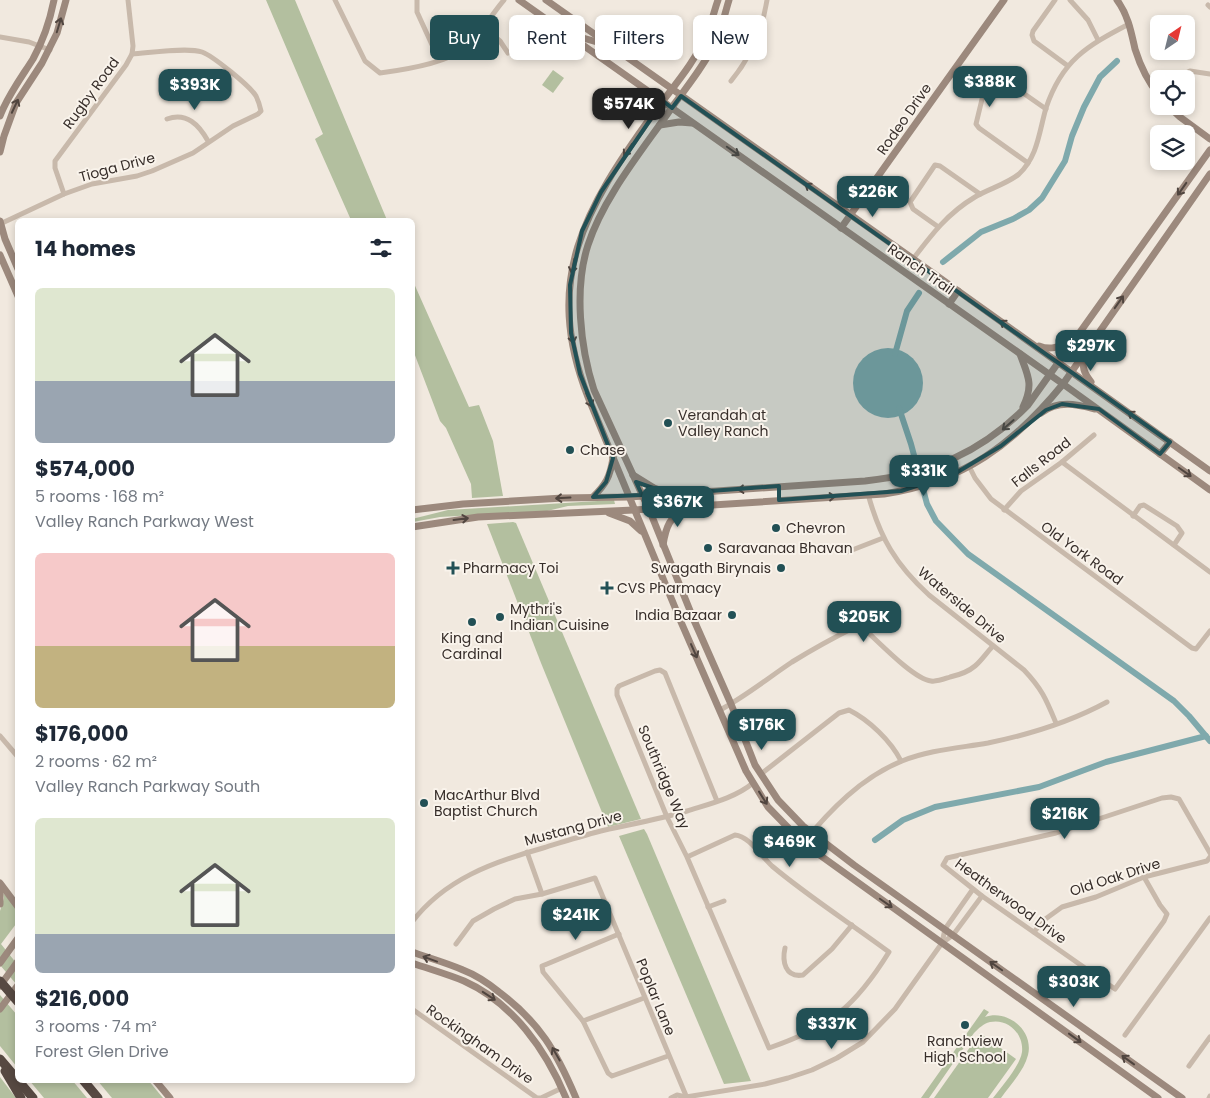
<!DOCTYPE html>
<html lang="en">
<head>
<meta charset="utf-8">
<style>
  :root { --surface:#fff; --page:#f6f6f7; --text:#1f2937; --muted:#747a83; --accent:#225055 }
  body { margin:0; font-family:Poppins,sans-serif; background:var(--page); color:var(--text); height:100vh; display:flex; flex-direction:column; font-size:19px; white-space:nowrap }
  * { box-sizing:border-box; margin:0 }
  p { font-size:16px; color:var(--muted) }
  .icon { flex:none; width:28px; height:28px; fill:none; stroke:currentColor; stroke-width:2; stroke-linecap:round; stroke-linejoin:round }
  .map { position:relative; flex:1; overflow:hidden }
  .side { position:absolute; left:15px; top:218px; width:400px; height:865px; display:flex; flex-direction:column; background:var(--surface); border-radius:8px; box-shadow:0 2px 8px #0003 }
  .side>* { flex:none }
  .banner { position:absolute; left:430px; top:15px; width:475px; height:45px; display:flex; gap:10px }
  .needle { width:32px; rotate:35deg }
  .buttons { position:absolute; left:1150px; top:15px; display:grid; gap:10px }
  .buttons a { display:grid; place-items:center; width:45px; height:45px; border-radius:8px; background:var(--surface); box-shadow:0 2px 8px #0003; font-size:25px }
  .price { position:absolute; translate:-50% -42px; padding:0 11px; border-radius:10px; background:var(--accent); color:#fff; font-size:16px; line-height:32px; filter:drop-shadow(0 1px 2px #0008) }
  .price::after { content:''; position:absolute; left:50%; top:30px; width:15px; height:11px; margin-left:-8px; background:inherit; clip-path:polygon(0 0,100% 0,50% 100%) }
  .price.current { background:#222; color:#fff }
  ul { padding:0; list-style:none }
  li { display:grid; align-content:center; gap:10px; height:265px; padding:0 20px }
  li span { display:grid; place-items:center; height:155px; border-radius:8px; color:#555 }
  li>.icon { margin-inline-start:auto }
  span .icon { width:90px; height:90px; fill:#fffc; stroke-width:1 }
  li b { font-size:21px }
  h2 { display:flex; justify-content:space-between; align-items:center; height:60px; padding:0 20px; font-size:21px }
  .pill { padding:0 18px; border-radius:8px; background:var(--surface); box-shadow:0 2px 8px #0003; font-size:18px; line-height:45px }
  .pill.current { background:var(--accent); color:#fff }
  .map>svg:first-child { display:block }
  .green { fill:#b3bf9f }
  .water { fill:#7fa9ac }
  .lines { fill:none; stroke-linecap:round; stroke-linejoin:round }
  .canal { stroke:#7fa9ac; stroke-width:6 }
  .street { stroke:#c8b9ab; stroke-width:5 }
  .secondary { stroke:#9c897d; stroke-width:7 }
  .highway { stroke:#574942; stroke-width:9 }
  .oneway { stroke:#50453f }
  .marked { fill:#225055; fill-opacity:0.2; stroke:#225055; stroke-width:4; stroke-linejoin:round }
  .poi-dot { fill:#225055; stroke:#f9f3eb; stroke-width:2 }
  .labels { text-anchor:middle; stroke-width:4; stroke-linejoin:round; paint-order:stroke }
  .street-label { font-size:14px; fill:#372e2a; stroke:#f9f3eb }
  .poi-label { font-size:14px; fill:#372e2a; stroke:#f9f3eb; text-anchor:start }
</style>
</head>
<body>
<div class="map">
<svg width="1210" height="1098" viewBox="0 0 1210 1098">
  <rect width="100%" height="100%" fill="#f1e9df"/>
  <g class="green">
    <polygon points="266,0 295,0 387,220 351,220 315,139 323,134"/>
    <polygon points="553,70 564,78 553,93 542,85"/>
    <polygon points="412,279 469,407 479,405 493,441 503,496 472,498 471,484 446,428 440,421 413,350"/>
    <polygon points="614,500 615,504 568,506 547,511 440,517 413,522 412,519 448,510"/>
    <polygon points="513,522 516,523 641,819 608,827 541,663 487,524"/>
    <polygon points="644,829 647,834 751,1081 724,1084 619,836"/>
    <polygon points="3,893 17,908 16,924 1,944 17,964 17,985 0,965 0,911 4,898"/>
    <polygon points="0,995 17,1015 17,1067 0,1046"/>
    <path d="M984 1009 989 1012 985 1017C1008 1009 1034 1031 1028 1055 1024 1071 1010 1085 1001 1098H993C1002 1086 1020 1066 1022 1052 1024 1034 1008 1018 990 1022 983 1024 979 1028 974 1033L929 1098H921Z"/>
    <polygon points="980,1033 1016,1059 988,1098 934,1098"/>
    <polygon points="0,1077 16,1098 0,1098"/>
    <polygon points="29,1080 72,1080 87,1098 44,1098"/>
    <polygon points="97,1080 148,1080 163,1098 112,1098"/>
  </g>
  <circle class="water" cx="888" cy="383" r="35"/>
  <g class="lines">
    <g class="canal">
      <polyline points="943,262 981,232 1013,219 1029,210 1042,198 1065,161 1072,136 1084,107 1100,77 1117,61"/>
      <polyline points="895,354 907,311 919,293"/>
      <polyline points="899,408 911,444 927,504 936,521 968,554 1174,701 1189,716 1210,741"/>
      <polyline points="875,840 903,820 935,807 1039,787 1106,762 1206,736"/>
    </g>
    <g class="street">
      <path d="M335 0 365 61 380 73C403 70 443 64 462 50 479 38 490 16 504 0"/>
      <polyline points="417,0 417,12 439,60"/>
      <polyline points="1055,0 1033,31 1032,35 1034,41 1068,66"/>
      <polyline points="1070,0 1088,20 1098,40"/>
      <polyline points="1208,5 1210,7"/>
      <polyline points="483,27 500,41 508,53"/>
      <polyline points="0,37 29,42 50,50"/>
      <polyline points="1174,79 1190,71 1210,74"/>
      <path d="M731 81C751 57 762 31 767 0"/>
      <path d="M167 119C187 112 199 125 208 141"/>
      <polyline points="1028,163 979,128 976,124 984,91 989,83 998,80 1006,81 1046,109"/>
      <polyline points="64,194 55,168 55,161 126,65 132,54 133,46 128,0"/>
      <path d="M0 224 64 194 92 184 137 176 152 171 193 153 233 126 258 114 261 111C260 106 258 100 256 96 250 86 213 56 202 52 187 47 149 53 132 54"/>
      <polyline points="937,226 913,209 910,202 935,165 940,166 980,194"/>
      <path d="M913 259C932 234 948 213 975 197 988 189 1007 184 1019 174 1038 156 1039 132 1046 108 1062 60 1087 46 1129 24"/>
      <polyline points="1062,462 1210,572"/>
      <polyline points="969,466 975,478 991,499 1192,648 1196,649 1210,631"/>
      <path d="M868 494C880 538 896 565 929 595L1024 670C1042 689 1046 699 1056 723"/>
      <polyline points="1004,510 1021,491 1062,462 1094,435"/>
      <polyline points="1133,516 1140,506 1144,505 1177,526 1182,533 1174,545"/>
      <polyline points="847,552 883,538"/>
      <path d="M720 710C746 696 768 678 792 662 813 649 835 637 857 626H861C876 639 913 679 931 681 937 682 944 679 950 677 959 675 968 672 975 666 982 660 987 652 993 646"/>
      <polyline points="0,736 18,757"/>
      <path d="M761 774 839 713 849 710C869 720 891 741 901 761"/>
      <path d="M803 843C830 810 862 777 902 761 929 750 959 748 988 743 1027 735 1072 721 1107 702"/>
      <polyline points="527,852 542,894"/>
      <path d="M687 857 735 835C749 836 761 856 772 866 809 897 850 923 889 952 855 1007 830 1027 769 1048L687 857 667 817 617 695V689L619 686 655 671 660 670 665 673 717 801"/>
      <polyline points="1144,877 1160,905 1167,914 1164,921 1115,989 982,896 943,865 947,858 1056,833 1162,798 1171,797 1179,799 1210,853"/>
      <polyline points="708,907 724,901"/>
      <path d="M412 922C445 879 493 862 543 848 563 842 584 835 605 830 632 824 660 819 687 811 709 804 735 798 753 783"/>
      <polyline points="1034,932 1044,920 1062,907 1096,897 1144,877 1207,861 1210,857"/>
      <polyline points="619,934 547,964 542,966 543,972 583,1021 608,1073 612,1076 668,1056"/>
      <polyline points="942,943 945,929 973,889"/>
      <polyline points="456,944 473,921 494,909 515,899 542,894 595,878 687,1098"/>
      <path d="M785 948C782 961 785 978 803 975L832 949 852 925"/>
      <polyline points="412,1009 537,1098 541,1098 562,1088"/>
      <polyline points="583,1021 644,998"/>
      <polyline points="1125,1035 1210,918"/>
      <polyline points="1189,1066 1210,1037"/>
      <polyline points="671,1098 677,1095 686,1097 765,1084 788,1078 812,1070 837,1058 863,1042 895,1009 942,943 953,935 982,896"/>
      <polyline points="1209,1098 1210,1096"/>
    </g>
    <g class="secondary">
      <polyline points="519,0 1063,384 1210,490"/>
      <polyline points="546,0 926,268 1210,471"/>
      <path d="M718 0C714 11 712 22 707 33 695 63 672 88 653 114 585 208 542 280 588 397L681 622 746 771 768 807 803 843 1158 1098"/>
      <path d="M729 0C725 13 722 27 717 40 706 62 690 83 675 103 646 146 604 195 588 245 574 288 580 347 594 390L651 514 693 618 731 704 755 765 778 800 803 826 854 865 1182 1098"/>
      <path d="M1117 0C1128 15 1131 31 1135 49 1140 65 1148 82 1159 95"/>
      <polyline points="578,41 583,38 597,42 618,54"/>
      <polyline points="645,90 651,101 652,115"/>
      <polyline points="1168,106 1180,117 1210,139"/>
      <path d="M0 116C8 95 21 78 33 59 43 41 50 20 54 0"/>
      <polyline points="660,125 679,122 692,123"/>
      <polyline points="0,152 4,136 16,103 42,63 57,33 66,0"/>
      <polyline points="0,221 5,239 18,269"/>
      <polyline points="841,228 1004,0"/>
      <polyline points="0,255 18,296"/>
      <polyline points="949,304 958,291"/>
      <path d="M1039 346C1054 352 1063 344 1075 338"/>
      <path d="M1020 354C1028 376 1034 384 1023 407"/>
      <path d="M1085 355C1081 366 1084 373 1091 382"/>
      <path d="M1041 413C1058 400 1076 404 1095 409"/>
      <polyline points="1160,454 1170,442"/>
      <polyline points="633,475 654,488 667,493"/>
      <path d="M593 497C606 484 610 477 613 458"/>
      <path d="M412 510 463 504 563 498 629 497 865 481C931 474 981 453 1028 405L1210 150"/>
      <polyline points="609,513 630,521 641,531"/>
      <path d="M412 527 478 517 634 510 884 494C963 482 1014 444 1063 384L1210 174"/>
      <path d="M663 545C666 525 670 519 685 506"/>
      <polyline points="0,883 18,907"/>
      <polyline points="0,888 0,904"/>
      <path d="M412 952C429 958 447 963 463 970 476 975 488 983 499 992 540 1023 556 1051 576 1098"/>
      <polyline points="0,963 18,938"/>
      <path d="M412 963C429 969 447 974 464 981 513 1003 546 1050 566 1098"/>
      <polyline points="0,986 18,961"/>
      <polyline points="0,1009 18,985"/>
      <polyline points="155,1080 170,1098"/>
    </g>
    <g class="highway">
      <polyline points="0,981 18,1002"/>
      <polyline points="0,1059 33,1098"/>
      <polyline points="5,1071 21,1098"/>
      <polyline points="83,1080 98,1098"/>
    </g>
  </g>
  <defs><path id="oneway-shaft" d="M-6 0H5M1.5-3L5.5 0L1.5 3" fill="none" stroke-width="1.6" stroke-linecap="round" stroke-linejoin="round" transform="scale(1.25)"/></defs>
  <g class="oneway">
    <use href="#oneway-shaft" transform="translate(59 25) rotate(-73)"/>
    <use href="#oneway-shaft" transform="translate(15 106) rotate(-65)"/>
    <use href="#oneway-shaft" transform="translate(628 150) rotate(124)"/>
    <use href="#oneway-shaft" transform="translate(733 151) rotate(35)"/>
    <use href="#oneway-shaft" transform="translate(811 188) rotate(-145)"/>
    <use href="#oneway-shaft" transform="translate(1182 189) rotate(125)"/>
    <use href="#oneway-shaft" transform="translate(573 266) rotate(101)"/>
    <use href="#oneway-shaft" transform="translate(1119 302) rotate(-55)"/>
    <use href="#oneway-shaft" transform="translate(1006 325) rotate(-145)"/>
    <use href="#oneway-shaft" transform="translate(572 336) rotate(80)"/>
    <use href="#oneway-shaft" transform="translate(589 400) rotate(67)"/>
    <use href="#oneway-shaft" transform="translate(1134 416) rotate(-144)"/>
    <use href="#oneway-shaft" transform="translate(1008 425) rotate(139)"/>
    <use href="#oneway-shaft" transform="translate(1185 472) rotate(35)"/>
    <use href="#oneway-shaft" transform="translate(745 489) rotate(176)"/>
    <use href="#oneway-shaft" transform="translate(828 497) rotate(-4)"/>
    <use href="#oneway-shaft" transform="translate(563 498) rotate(177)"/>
    <use href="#oneway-shaft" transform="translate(461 519) rotate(-7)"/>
    <use href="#oneway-shaft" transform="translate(694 651) rotate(66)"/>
    <use href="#oneway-shaft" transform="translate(763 798) rotate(58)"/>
    <use href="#oneway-shaft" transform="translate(886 903) rotate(35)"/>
    <use href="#oneway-shaft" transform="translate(430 959) rotate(-160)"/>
    <use href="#oneway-shaft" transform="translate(996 966) rotate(-145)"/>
    <use href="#oneway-shaft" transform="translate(489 996) rotate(33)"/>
    <use href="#oneway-shaft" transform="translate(1075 1038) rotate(36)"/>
    <use href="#oneway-shaft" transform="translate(556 1054) rotate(-120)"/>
    <use href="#oneway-shaft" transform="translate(1128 1060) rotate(-144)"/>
  </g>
  <path class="marked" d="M681 96 1170 442 1160 454 1099 409 1062 404 1046 410 1001 446 956 473 901 491 779 500V486L670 494 636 482 642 495 593 497 606 482 613 458 580 374 571 333 570 285 582 231 601 192 663 101 672 108Z"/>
  <g class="poi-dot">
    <circle cx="668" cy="423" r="5"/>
    <circle cx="570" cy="450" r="5"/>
    <circle cx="776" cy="528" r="5"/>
    <circle cx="708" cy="548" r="5"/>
    <path d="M450.5 560.5h5v5h5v5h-5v5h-5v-5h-5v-5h5z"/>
    <circle cx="781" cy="568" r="5"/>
    <path d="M604.5 580.5h5v5h5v5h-5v5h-5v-5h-5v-5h5z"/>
    <circle cx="732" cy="615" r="5"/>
    <circle cx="500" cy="617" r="5"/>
    <circle cx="472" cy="622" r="5"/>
    <circle cx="424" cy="803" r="5"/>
    <circle cx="965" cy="1025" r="5"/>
  </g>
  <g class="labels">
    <g class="street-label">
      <text transform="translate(91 93) rotate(-54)" y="5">Rugby Road</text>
      <text transform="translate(904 119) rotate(-55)" y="5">Rodeo Drive</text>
      <text transform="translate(117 167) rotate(-15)" y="5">Tioga Drive</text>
      <text transform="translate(921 269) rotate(35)" y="5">Ranch Trail</text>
      <text transform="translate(1041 462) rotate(-38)" y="5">Falls Road</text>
      <text transform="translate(1082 553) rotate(36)" y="5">Old York Road</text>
      <text transform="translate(962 605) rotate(40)" y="5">Waterside Drive</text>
      <text transform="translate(664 777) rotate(67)" y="5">Southridge Way</text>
      <text transform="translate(573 828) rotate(-15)" y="5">Mustang Drive</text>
      <text transform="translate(1115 877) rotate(-18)" y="5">Old Oak Drive</text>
      <text transform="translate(1011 901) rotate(36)" y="5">Heatherwood Drive</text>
      <text transform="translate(656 997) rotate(68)" y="5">Poplar Lane</text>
      <text transform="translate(480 1044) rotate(35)" y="5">Rockingham Drive</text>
    </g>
    <g class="poi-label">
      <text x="678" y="420">Verandah at<tspan x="678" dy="16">Valley Ranch</tspan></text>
      <text x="580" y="455">Chase</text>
      <text x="786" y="533">Chevron</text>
      <text x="718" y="553">Saravanaa Bhavan</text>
      <text x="463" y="573">Pharmacy Toi</text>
      <text x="771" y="573" text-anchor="end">Swagath Birynais</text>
      <text x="617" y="593">CVS Pharmacy</text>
      <text x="510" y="614">Mythri's<tspan x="510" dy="16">Indian Cuisine</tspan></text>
      <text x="722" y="620" text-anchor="end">India Bazaar</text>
      <text x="472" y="643" text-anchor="middle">King and<tspan x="472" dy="16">Cardinal</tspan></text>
      <text x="434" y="800">MacArthur Blvd<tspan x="434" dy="16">Baptist Church</tspan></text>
      <text x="965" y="1046" text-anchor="middle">Ranchview<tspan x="965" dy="16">High School</tspan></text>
    </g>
  </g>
</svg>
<div class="buttons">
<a><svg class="needle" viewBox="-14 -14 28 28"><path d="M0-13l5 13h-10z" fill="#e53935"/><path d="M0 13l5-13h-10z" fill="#747a83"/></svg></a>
<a><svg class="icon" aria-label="locate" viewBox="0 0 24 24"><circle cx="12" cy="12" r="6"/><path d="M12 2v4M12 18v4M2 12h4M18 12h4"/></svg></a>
<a><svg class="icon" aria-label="layers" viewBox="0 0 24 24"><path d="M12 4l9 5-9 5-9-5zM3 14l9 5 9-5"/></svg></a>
</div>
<b class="price" style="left:990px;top:108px">$388K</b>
<b class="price" style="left:195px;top:111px">$393K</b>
<b class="price current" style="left:629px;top:130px">$574K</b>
<b class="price" style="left:873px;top:218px">$226K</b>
<b class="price" style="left:1091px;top:372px">$297K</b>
<b class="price" style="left:924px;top:497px">$331K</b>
<b class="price" style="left:678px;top:528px">$367K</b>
<b class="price" style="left:864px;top:643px">$205K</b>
<b class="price" style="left:762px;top:751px">$176K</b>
<b class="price" style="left:1065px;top:840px">$216K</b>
<b class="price" style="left:790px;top:868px">$469K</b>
<b class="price" style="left:576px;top:941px">$241K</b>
<b class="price" style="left:1074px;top:1008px">$303K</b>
<b class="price" style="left:832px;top:1050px">$337K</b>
<div class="banner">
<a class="pill current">Buy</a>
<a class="pill">Rent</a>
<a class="pill">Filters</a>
<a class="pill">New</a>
</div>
<section class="side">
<h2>14 homes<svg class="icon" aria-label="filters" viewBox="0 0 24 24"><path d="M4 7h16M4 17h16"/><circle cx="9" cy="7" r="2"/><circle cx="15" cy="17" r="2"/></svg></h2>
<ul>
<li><span style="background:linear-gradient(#dfe7d0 60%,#9aa5b1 0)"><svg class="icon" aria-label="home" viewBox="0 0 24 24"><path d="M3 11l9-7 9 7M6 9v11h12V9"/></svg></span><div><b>$574,000</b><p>5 rooms · 168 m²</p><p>Valley Ranch Parkway West</p></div></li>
<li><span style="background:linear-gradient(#f6c9c9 60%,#c2b280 0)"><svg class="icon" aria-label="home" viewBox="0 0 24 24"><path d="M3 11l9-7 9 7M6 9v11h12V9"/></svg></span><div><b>$176,000</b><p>2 rooms · 62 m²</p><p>Valley Ranch Parkway South</p></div></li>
<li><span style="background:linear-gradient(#dfe7d0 75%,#9aa5b1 0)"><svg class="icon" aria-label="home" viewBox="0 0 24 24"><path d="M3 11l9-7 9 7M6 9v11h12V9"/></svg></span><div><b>$216,000</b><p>3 rooms · 74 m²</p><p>Forest Glen Drive</p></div></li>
</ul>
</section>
</div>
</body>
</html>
